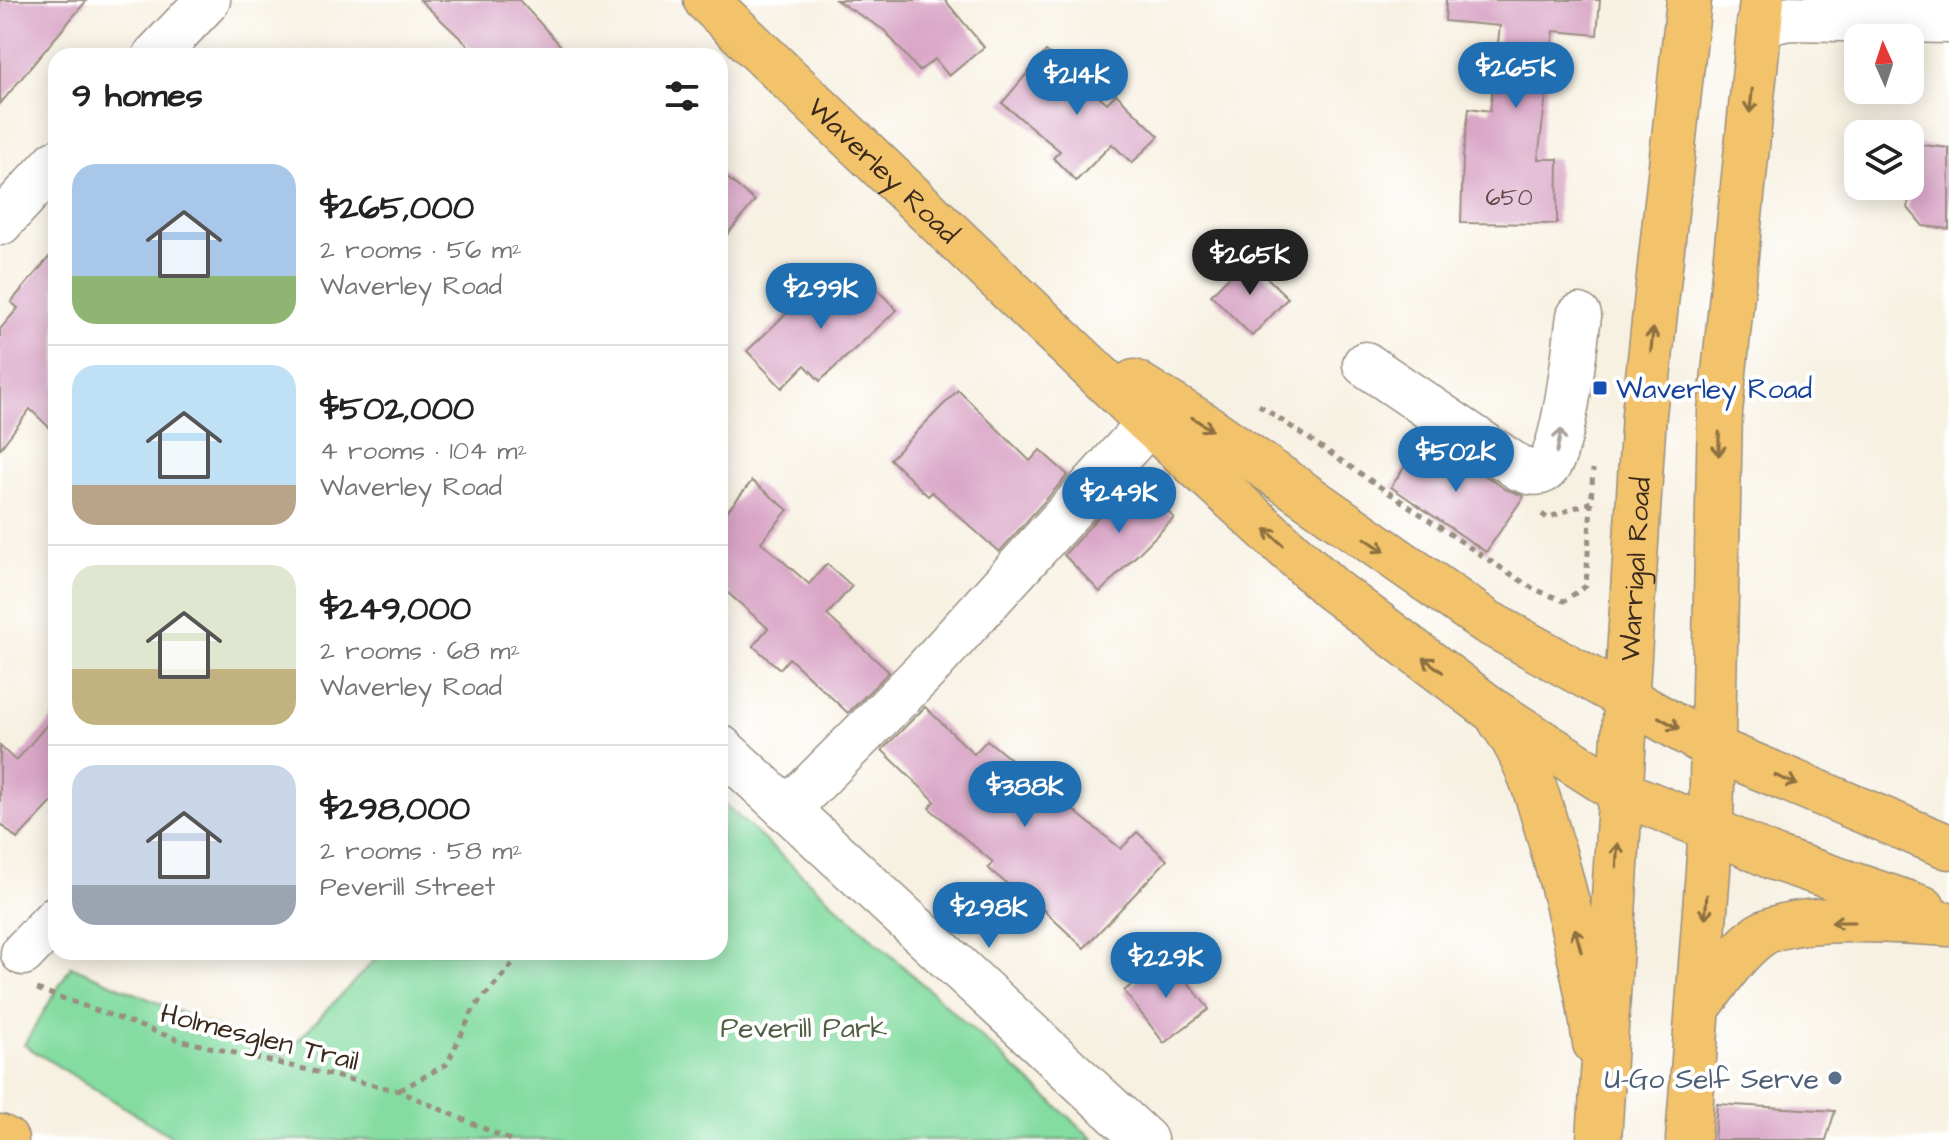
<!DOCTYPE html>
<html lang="en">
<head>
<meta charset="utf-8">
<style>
  :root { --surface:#fff; --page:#f6f6f6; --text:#222; --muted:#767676; --line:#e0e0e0; --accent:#1f6fb2 }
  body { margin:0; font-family:"Architects Daughter",sans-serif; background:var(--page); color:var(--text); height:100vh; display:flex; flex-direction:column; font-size:30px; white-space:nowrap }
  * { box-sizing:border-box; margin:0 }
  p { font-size:26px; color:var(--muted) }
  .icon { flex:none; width:44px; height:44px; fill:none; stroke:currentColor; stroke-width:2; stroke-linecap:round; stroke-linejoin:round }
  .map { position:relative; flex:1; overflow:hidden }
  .details { position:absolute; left:48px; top:48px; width:680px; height:912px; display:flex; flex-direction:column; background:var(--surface); border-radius:24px; box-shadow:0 4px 20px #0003 }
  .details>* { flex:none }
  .needle { width:52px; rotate:357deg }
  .buttons { position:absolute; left:1844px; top:24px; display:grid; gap:16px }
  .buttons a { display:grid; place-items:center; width:80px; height:80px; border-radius:16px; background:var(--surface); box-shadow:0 4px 20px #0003; font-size:40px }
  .price { position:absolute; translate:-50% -68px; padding:0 18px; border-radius:28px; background:var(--accent); color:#fff; font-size:26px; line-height:52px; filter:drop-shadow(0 2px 4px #0008) }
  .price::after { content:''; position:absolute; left:50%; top:48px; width:24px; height:18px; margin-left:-12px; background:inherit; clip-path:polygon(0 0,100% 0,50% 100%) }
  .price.active { background:#222; color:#fff }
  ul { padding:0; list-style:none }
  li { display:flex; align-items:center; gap:24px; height:200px; padding:0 24px }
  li+li { border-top:2px solid var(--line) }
  li span { display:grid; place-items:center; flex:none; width:224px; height:160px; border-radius:24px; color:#555 }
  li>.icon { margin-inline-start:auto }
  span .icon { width:96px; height:96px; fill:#fffc; stroke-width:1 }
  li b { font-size:34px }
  h2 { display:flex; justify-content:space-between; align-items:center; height:96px; padding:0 24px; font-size:34px }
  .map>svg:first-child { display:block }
  .green { fill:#84dca1; stroke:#608360; stroke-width:2 }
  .building { fill:#d9a6c6 }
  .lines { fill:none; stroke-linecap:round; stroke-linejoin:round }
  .minor-casing { stroke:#998e80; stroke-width:47 }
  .major-casing { stroke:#998e80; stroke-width:47 }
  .highway-casing { stroke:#998e80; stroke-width:47 }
  .path { stroke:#998e80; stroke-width:5; stroke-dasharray:6 6; stroke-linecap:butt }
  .minor { stroke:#fff; stroke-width:44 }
  .major { stroke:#f2c36a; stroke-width:44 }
  .highway { stroke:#f2c36a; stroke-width:44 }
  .oneway { stroke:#8d6f40 }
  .oneway2 { stroke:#a79f9a }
  .transit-dot { fill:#1a4fb4; stroke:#fff; stroke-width:3 }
  .service-dot { fill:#5c6f8a; stroke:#fff; stroke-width:3 }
  .labels { text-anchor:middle; stroke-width:8; stroke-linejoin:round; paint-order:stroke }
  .number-label { font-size:24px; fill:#624948 }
  .street-label { font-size:28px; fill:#3b2a1e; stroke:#fff }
  .transit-label { font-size:28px; fill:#164399; stroke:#fff; text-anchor:start }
  .park-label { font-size:28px; fill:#515f45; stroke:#fff }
  .service-label { font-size:28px; fill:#4e5e75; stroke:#fff; text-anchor:end }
</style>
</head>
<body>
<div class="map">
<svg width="1949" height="1140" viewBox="0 0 1949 1140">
  <rect width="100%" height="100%" fill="#fff"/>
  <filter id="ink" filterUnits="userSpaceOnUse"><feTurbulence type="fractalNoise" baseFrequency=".0125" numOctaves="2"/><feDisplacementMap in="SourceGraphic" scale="16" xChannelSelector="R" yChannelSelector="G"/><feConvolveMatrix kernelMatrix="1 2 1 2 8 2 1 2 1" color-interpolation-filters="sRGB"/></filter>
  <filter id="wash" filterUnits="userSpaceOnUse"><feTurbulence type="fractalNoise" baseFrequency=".006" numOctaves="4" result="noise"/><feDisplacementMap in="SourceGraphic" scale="32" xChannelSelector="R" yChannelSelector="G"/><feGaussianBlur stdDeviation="1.8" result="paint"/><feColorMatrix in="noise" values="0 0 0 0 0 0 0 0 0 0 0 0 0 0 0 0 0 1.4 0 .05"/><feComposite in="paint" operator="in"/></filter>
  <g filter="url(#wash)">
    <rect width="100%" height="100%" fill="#f7f1e2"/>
    <polygon class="green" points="720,800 1094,1140 177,1140 24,1045 71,966 283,1056 382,952 720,952"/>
    <g id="blocks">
      <g class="building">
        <polygon points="0,0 87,0 0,104"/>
        <polygon points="420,0 519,0 570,56 479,56"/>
        <polygon points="836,0 945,0 984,47 949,76 935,59 919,71 884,30"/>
        <polygon points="1446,0 1600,0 1597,35 1554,31 1538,159 1558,159 1557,224 1461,223 1463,157 1469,108 1490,111 1500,26 1445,21"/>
        <polygon points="1046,51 1107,103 1116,94 1159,136 1132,163 1112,144 1076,181 1053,158 1060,151 1002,103"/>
        <polygon points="1914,144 1949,148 1949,229 1923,226 1908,208"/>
        <polygon points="720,172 755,201 720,243"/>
        <polygon points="56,249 56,434 30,409 0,449 0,329 18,308 11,302"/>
        <polygon points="1247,258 1288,298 1252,336 1211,295"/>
        <polygon points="826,276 845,297 866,278 897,310 820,381 805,365 782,388 747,351"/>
        <polygon points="958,390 1030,461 1040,450 1068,475 999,552 932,492 928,496 890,459"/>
        <polygon points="1426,435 1505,489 1524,496 1486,552 1391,487"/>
        <polygon points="1134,477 1174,518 1100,592 1064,555"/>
        <polygon points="752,481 788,510 761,542 809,584 827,564 852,586 827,615 889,672 848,713 789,658 780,669 753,646 768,628 720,586 720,520"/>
        <polygon points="925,707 974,754 987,740 1121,849 1137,832 1167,860 1084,948 1035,902 1032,905 988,868 993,862 929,808 935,801 882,750"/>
        <polygon points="56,714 56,798 17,839 0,823 0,746 16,761"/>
        <polygon points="1168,957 1209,1009 1164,1043 1124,991"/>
        <polygon points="1717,1104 1835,1111 1826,1140 1714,1140"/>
      </g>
    </g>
  </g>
  <g filter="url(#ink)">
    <use href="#blocks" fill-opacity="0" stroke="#998e80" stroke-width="2"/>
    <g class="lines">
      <g class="minor-casing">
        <g id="minor">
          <polyline points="1759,24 1790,18 1949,21"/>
          <polyline points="155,56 208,0"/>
          <polyline points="0,223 56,162"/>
          <path d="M1365 364 1519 468C1526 471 1535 475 1543 471 1564 462 1575 342 1579 316"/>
          <polyline points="720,747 1145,1140"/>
          <polyline points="787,810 924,672 1149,423"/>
          <polyline points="23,953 56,918"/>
        </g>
      </g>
      <g class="major-casing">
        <g id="major">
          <path id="s1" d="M706 0 1149 423 1332 589 1495 712 1620 792"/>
          <polyline points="1134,382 1206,426 1487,622 1624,697"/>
          <path d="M1500 720C1529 759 1540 804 1553 850 1571 914 1586 976 1595 1043"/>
          <polyline points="1715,749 1949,847"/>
          <polyline points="1711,829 1774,858 1923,908"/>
          <path d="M1700 1005C1718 982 1736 952 1760 935 1795 912 1905 921 1949 924"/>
        </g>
      </g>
      <g class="highway-casing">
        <g id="highway">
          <polyline points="1624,697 1715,749"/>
          <polyline points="1620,792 1711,829"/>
          <polyline points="0,1137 6,1140"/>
          <path id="s2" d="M1599 1140 1644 414 1689 0"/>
          <polyline points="1688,1140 1711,829 1720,412 1762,0"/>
        </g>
      </g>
      <g class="path">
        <polyline points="1259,405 1481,555 1534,589 1564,601 1586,586 1593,469"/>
        <polyline points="1542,514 1547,518 1591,502"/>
        <polyline points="37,989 179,1040 399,1091 510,1140"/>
        <polyline points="400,1090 447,1064 474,1008 523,952"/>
      </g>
      <use href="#minor" class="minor"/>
      <use href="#major" class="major"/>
      <use href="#highway" class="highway"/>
    </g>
    <defs><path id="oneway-shaft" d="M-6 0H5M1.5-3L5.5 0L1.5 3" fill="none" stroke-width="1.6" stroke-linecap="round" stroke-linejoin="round" transform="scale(2)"/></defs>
    <g class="oneway">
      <use href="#oneway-shaft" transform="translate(1751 101) rotate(96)"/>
      <use href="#oneway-shaft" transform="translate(1652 340) rotate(-84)"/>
      <use href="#oneway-shaft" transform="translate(1202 424) rotate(33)"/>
      <use href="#oneway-shaft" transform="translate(1719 444) rotate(91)"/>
      <use href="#oneway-shaft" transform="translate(1274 537) rotate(-138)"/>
      <use href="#oneway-shaft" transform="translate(1375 545) rotate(34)"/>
      <use href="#oneway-shaft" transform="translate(1433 665) rotate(-143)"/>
      <use href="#oneway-shaft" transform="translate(1669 723) rotate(30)"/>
      <use href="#oneway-shaft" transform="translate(1786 780) rotate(23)"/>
      <use href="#oneway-shaft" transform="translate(1617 855) rotate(-87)"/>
      <use href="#oneway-shaft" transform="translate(1706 907) rotate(94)"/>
      <use href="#oneway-shaft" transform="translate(1843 922) rotate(-180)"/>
      <use href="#oneway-shaft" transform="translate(1578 940) rotate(-105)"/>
    </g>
    <use class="oneway2" href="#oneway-shaft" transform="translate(1559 441) rotate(-79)"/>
  </g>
  <rect class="transit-dot" x="1592" y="380" width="16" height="16" rx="4"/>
  <circle class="service-dot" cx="1835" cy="1078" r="8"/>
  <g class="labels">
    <g class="number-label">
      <text x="1509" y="205">650</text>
    </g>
    <g class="street-label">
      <text dy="10" stroke="none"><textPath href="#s1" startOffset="246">Waverley Road</textPath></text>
      <text dy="10" stroke="none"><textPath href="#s2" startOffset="572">Warrigal Road</textPath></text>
      <text transform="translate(260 1036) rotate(14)" y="10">Holmesglen Trail</text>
    </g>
    <g class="transit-label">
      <text x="1616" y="398">Waverley Road</text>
    </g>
    <g class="park-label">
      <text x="804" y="1037">Peverill Park</text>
    </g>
    <g class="service-label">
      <text x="1819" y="1088">U-Go Self Serve</text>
    </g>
  </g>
</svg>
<div class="buttons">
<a><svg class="needle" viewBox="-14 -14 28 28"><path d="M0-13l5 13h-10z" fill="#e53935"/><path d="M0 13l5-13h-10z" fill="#767676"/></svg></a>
<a><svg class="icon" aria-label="layers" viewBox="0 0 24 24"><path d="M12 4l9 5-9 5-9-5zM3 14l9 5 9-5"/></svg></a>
</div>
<b class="price" style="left:1516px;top:110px">$265K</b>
<b class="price" style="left:1077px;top:117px">$214K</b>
<b class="price active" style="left:1250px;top:297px">$265K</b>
<b class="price" style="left:821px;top:331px">$299K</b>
<b class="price" style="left:1456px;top:494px">$502K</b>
<b class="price" style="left:1119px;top:535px">$249K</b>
<b class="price" style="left:1025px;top:829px">$388K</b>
<b class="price" style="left:989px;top:950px">$298K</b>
<b class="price" style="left:1166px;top:1000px">$229K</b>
<section class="details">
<h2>9 homes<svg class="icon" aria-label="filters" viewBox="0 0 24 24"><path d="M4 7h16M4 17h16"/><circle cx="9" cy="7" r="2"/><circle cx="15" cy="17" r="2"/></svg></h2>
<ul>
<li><span style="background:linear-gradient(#a9c7e8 70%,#8fb573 0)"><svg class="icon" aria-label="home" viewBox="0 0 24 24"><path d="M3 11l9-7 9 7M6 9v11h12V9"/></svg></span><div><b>$265,000</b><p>2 rooms · 56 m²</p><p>Waverley Road</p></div></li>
<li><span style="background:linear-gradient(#bfe0f5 75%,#b9a48a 0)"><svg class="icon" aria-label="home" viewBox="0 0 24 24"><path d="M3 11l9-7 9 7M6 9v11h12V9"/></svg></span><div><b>$502,000</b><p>4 rooms · 104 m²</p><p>Waverley Road</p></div></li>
<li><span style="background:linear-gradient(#dfe7d0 65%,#c2b280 0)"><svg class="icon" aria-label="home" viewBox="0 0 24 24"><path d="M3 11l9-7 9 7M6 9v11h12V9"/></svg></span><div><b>$249,000</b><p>2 rooms · 68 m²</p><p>Waverley Road</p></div></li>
<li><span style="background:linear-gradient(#c9d6e8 75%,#9aa5b1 0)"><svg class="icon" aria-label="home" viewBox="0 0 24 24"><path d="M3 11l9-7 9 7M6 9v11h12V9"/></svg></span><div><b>$298,000</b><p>2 rooms · 58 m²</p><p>Peverill Street</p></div></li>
</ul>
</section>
</div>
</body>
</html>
